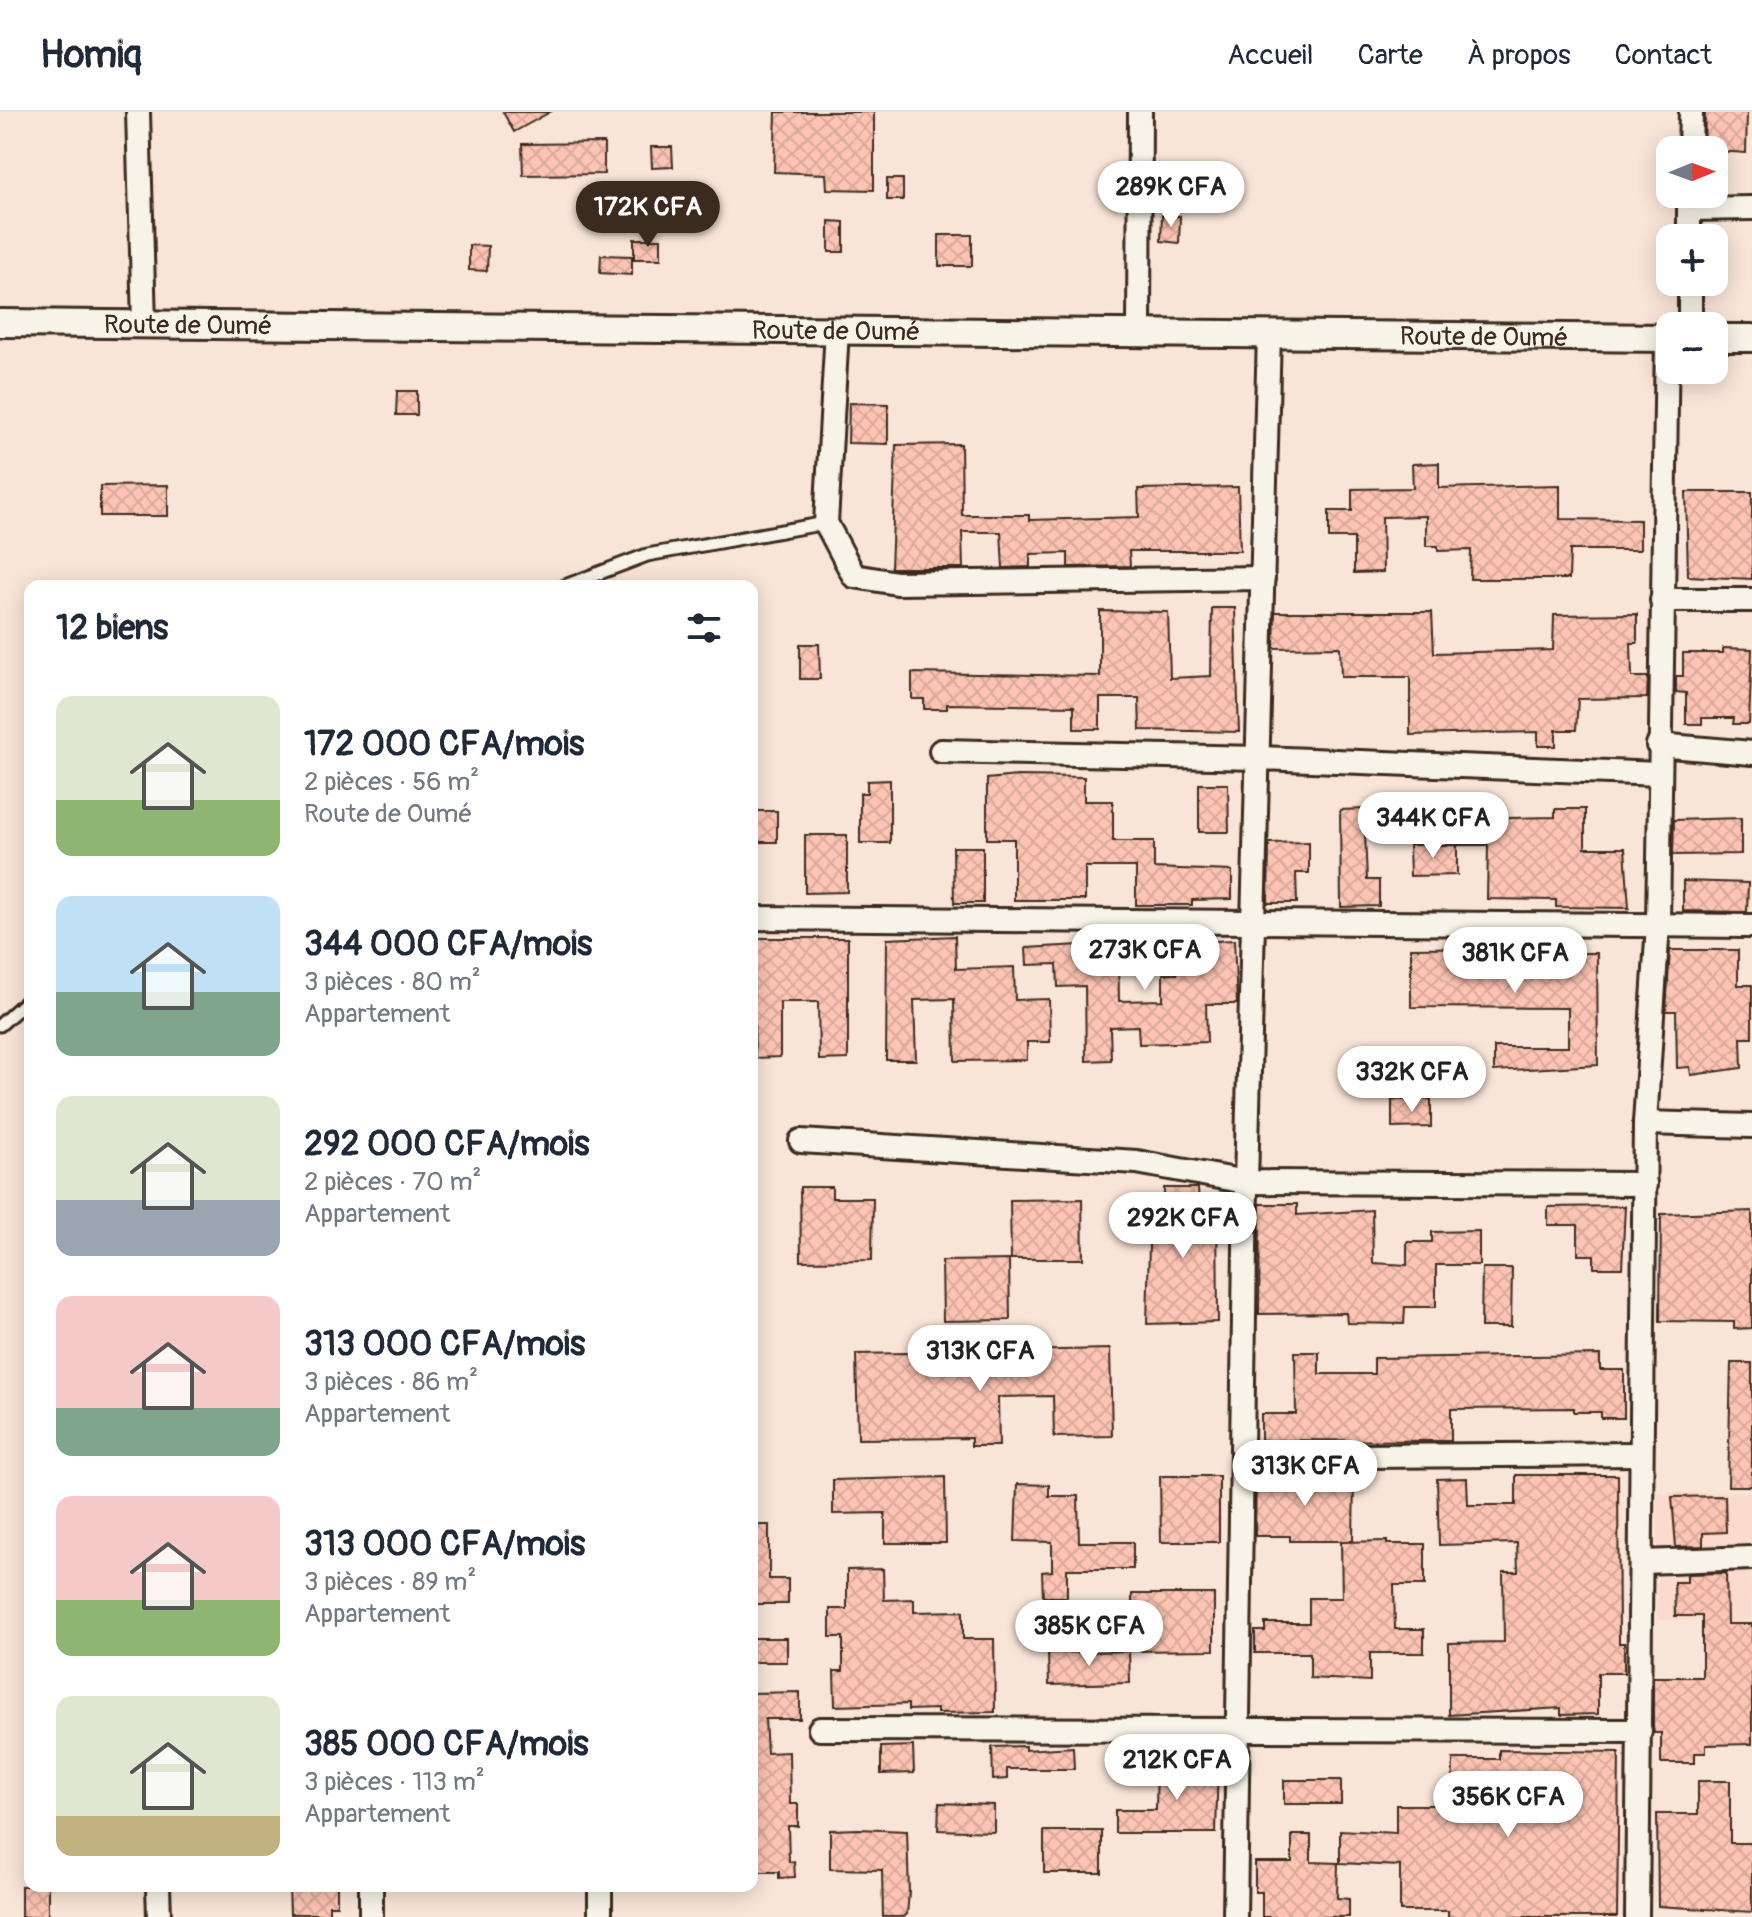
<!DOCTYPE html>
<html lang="fr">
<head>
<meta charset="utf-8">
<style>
  :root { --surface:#fff; --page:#f6f6f7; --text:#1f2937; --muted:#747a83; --line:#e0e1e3; --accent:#3b2a1e }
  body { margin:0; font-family:Pangolin,sans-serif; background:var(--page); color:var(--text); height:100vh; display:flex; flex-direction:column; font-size:30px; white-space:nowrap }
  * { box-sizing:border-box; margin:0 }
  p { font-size:26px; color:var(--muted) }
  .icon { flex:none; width:44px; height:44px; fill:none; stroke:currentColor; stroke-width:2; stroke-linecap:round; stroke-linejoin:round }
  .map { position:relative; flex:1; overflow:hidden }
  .panel { position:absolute; left:24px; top:468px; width:734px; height:1312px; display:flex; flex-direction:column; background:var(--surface); border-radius:16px; box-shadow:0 4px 20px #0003 }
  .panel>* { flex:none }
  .needle { width:52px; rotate:89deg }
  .fabs { position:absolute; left:1656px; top:24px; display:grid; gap:16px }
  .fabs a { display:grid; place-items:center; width:72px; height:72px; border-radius:16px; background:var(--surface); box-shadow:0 4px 20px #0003; font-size:40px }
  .price { position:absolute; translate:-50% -68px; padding:0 18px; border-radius:28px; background:#fff; color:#222; font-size:26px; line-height:52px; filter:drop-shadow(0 2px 4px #0008) }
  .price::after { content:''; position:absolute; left:50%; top:48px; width:24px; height:18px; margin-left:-12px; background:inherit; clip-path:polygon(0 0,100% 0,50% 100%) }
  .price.current { background:var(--accent); color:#fff }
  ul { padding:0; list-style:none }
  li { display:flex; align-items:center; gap:24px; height:200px; padding:0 32px }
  li span { display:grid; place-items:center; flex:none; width:224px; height:160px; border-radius:16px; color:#555 }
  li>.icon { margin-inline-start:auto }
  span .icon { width:96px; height:96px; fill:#fffc; stroke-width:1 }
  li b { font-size:34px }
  h2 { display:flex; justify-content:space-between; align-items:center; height:96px; padding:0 32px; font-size:34px }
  header { display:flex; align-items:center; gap:48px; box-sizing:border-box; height:112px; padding:0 40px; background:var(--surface); border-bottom:2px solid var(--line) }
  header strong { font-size:38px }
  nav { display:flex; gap:44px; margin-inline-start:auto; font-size:28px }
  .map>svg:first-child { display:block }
  .built { fill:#fadbcd }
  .building { fill:url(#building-cross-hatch); stroke:#3b2a1e; stroke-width:2 }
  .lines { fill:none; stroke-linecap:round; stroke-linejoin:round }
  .service-casing { stroke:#3b2a1e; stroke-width:17 }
  .minor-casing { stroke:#3b2a1e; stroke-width:28 }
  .tertiary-casing { stroke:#3b2a1e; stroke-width:32 }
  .service { stroke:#f7f3e8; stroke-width:11 }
  .minor { stroke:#f7f3e8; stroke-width:22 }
  .tertiary { stroke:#f7f3e8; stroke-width:26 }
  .labels { text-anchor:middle; stroke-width:8; stroke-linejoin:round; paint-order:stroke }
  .street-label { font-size:26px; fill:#3b2a1e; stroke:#f7f3e8 }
</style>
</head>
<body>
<header>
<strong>Homiq</strong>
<nav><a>Accueil</a><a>Carte</a><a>À propos</a><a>Contact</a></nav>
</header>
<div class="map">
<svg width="1752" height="1805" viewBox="0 0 1752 1805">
  <defs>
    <pattern id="building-cross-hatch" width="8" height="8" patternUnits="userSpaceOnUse" patternTransform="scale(2)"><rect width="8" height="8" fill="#fdc4b3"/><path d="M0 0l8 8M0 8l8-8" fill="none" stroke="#daa99a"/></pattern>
  </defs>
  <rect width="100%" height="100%" fill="#f9e5d8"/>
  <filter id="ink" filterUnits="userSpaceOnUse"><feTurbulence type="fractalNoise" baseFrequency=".0125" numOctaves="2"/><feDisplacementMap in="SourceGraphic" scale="16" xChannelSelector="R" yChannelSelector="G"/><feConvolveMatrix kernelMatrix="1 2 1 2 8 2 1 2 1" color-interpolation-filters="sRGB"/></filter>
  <g filter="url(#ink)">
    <polygon class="built" points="1657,1380 1751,1380 1751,1509 1657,1508"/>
    <g class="building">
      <polygon points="503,0 550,0 514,20"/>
      <polygon points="776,0 874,0 874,78 827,77 826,62 774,60"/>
      <polygon points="1705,0 1747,0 1746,41 1704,38"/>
      <polygon points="604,31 604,62 523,63 522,32"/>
      <polygon points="651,35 672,35 673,55 652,56"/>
      <rect x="887" y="67" width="16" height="21"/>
      <polygon points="1162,103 1180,104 1179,131 1161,129"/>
      <polygon points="829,109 844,110 844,140 829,140"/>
      <rect x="939" y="123" width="33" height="31"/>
      <rect x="634" y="127" width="27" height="20"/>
      <polygon points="469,133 488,134 487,159 469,158"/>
      <polygon points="601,143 632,144 632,163 600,161"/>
      <polygon points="397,279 417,279 417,303 396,303"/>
      <polygon points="849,291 888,292 888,332 848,331"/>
      <polygon points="961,332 962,403 1029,403 1029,408 1139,405 1138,377 1238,375 1240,439 1129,439 1130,454 1068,455 1068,441 1030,442 1030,455 1003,456 1001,420 962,420 963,456 891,456 896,333"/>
      <polygon points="1439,351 1439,376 1560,373 1560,407 1640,408 1640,438 1570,438 1569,467 1470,467 1471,438 1438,439 1438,434 1426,434 1426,404 1382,405 1383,460 1354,461 1354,426 1329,426 1329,399 1352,399 1352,377 1413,376 1412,352"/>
      <polygon points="168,373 168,404 100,404 100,374"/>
      <polygon points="1686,380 1752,380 1752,467 1688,464"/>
      <polygon points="1212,496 1235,496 1239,620 1140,618 1139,586 1100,586 1100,617 1074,617 1074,594 947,592 947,597 924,597 924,587 912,587 912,561 1100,564 1100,499 1168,500 1170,566 1211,564"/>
      <polygon points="1275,500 1432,500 1434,541 1553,538 1554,503 1637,502 1637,531 1631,531 1632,565 1648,565 1647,586 1578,587 1576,618 1556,618 1556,634 1538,634 1538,620 1410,623 1410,565 1341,565 1340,535 1274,536"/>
      <polygon points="800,532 819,532 820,567 800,567"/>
      <polygon points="1723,536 1752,537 1749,612 1733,612 1734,606 1702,606 1702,612 1686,612 1686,581 1676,580 1676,564 1683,564 1683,541 1723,541"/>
      <polygon points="1017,664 1084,665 1084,689 1113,689 1113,729 1154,729 1154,756 1232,759 1232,787 1192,788 1192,793 1136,793 1136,755 1085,755 1085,788 1014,788 1014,727 987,727 987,667"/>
      <polygon points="890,668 890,731 860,731 860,681 867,681 867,669"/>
      <polygon points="1199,672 1228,672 1229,720 1199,720"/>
      <polygon points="1364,697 1367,768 1379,768 1379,794 1341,795 1340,698"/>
      <polygon points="1555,697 1585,697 1585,736 1625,736 1629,796 1556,795 1556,788 1487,787 1488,733 1459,733 1459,707 1555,705"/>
      <rect x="752" y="699" width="25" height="31"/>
      <polygon points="1741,706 1741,742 1673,743 1674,708"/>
      <polygon points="805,723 847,723 847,780 805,781"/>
      <polygon points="1309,730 1309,761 1296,761 1297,791 1268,791 1269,731"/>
      <polygon points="1409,733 1457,733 1457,763 1410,764"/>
      <polygon points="953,735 983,735 983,791 954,791"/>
      <polygon points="1683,769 1748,771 1747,800 1683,799"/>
      <polygon points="955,824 956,857 1014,855 1015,888 1049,887 1050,930 1027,930 1027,948 955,949 954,887 914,888 916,948 886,948 887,827"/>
      <polygon points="752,826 848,826 848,947 819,948 818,890 780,890 780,945 755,946"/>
      <polygon points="1234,828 1237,892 1206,892 1207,930 1139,932 1138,914 1110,915 1111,948 1086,949 1085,874 1058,875 1057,852 1027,853 1026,836 1118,831 1119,889 1163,888 1163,862 1177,862 1176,831"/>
      <polygon points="1503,835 1548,838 1548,841 1597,841 1598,953 1494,959 1494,935 1568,935 1568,896 1411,895 1411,836"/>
      <polygon points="1670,838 1738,838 1738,873 1752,873 1752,926 1741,926 1742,956 1691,963 1690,955 1677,956 1676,899 1666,899"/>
      <polygon points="1431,987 1431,1015 1392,1016 1392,988"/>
      <polygon points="800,1075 832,1075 832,1086 873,1086 872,1148 801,1149"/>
      <polygon points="1164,1076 1198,1076 1199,1092 1217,1092 1218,1210 1147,1212 1150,1092 1164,1092"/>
      <polygon points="1082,1087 1083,1147 1011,1147 1010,1088"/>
      <polygon points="1260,1092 1297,1092 1297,1103 1372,1098 1373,1151 1407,1153 1407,1130 1432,1130 1432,1120 1479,1119 1479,1153 1436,1153 1436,1195 1405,1195 1404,1212 1347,1211 1346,1201 1259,1202"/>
      <polygon points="1625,1094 1622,1156 1594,1156 1594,1143 1578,1143 1578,1113 1548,1113 1548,1095"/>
      <polygon points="1752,1099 1752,1216 1734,1217 1734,1210 1660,1209 1661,1102"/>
      <polygon points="1009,1148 1010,1208 943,1209 942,1149"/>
      <polygon points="1482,1156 1512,1156 1511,1215 1481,1215"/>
      <polygon points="1110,1237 1112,1324 1054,1325 1053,1284 998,1285 999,1334 971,1334 971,1326 858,1327 856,1242"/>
      <polygon points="1295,1240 1319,1240 1319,1262 1374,1262 1374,1246 1600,1243 1600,1258 1624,1258 1624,1306 1601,1306 1601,1300 1574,1300 1574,1296 1451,1297 1451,1329 1261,1328 1261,1302 1296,1302"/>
      <polygon points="1731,1251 1752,1251 1752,1374 1728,1374"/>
      <polygon points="1516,1363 1618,1363 1619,1531 1624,1531 1624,1561 1598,1561 1598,1602 1561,1603 1561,1596 1449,1603 1449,1531 1504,1530 1503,1460 1518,1460 1517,1431 1439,1433 1437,1367 1467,1366 1468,1393 1516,1393"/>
      <polygon points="1160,1364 1219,1364 1219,1430 1161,1430"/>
      <polygon points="945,1365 946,1431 885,1431 885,1401 833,1402 833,1368"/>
      <polygon points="1322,1365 1354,1366 1353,1429 1290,1429 1290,1424 1255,1424 1256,1366"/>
      <polygon points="1017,1372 1049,1373 1049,1384 1078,1384 1079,1430 1133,1430 1133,1457 1067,1457 1067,1485 1043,1485 1042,1460 1052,1459 1052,1430 1015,1429"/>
      <polygon points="1725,1384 1726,1420 1703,1421 1703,1434 1676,1435 1672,1385"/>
      <polygon points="752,1413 769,1413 769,1467 788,1467 788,1492 752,1492"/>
      <polygon points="1387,1429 1387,1432 1425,1432 1425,1473 1394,1473 1395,1517 1424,1517 1424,1541 1370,1541 1370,1569 1310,1566 1310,1541 1255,1541 1255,1519 1265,1519 1265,1511 1309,1511 1309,1486 1342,1486 1341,1430"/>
      <polygon points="883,1457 884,1488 914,1487 914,1500 963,1499 963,1527 994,1527 995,1600 937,1601 937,1597 908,1598 908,1592 835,1594 834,1559 843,1559 843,1525 830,1525 830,1497 847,1497 847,1458"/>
      <polygon points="1726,1461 1727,1512 1752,1512 1752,1632 1706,1633 1706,1641 1695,1641 1695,1651 1661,1651 1661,1621 1654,1621 1653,1615 1653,1565 1702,1565 1702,1504 1675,1504 1674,1470 1687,1470 1687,1462"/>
      <polygon points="1132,1482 1214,1482 1214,1538 1132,1539"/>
      <rect x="752" y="1526" width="35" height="24"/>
      <polygon points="1129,1539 1130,1571 1049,1573 1048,1541"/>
      <polygon points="800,1580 800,1607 765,1607 767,1641 789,1640 790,1692 798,1692 798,1714 788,1714 789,1750 794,1750 795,1765 779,1766 779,1760 752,1760 752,1581"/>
      <polygon points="913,1634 914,1661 881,1662 881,1635"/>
      <polygon points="1025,1634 1025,1638 1073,1635 1074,1657 1007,1657 1007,1667 993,1668 992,1635"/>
      <polygon points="1499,1638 1619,1640 1617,1805 1448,1805 1448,1799 1400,1799 1400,1754 1340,1751 1340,1718 1396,1721 1396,1693 1452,1693 1453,1647 1499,1647"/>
      <polygon points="1157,1649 1218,1650 1216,1721 1115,1721 1115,1698 1156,1698"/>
      <rect x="1284" y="1668" width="57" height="24"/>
      <polygon points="1698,1669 1730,1669 1730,1731 1752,1731 1752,1800 1658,1794 1657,1702 1698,1702"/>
      <polygon points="939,1691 994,1693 994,1720 938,1718"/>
      <polygon points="858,1717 907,1719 909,1781 907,1802 904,1805 883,1805 882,1758 830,1757 830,1718"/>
      <rect x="1044" y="1719" width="58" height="42"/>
      <polygon points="1292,1723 1311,1723 1311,1750 1338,1751 1337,1786 1349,1787 1349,1805 1262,1805 1262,1780 1255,1780 1255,1750 1292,1750"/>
      <rect x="21" y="1774" width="27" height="31"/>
      <polygon points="289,1774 337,1774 337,1793 329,1793 329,1802 290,1802"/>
    </g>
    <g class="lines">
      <g class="service-casing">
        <g id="service">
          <polyline points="565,474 647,443 826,411"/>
          <polyline points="0,913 30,886"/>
        </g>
      </g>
      <g class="minor-casing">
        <g id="minor">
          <polyline points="138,0 144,212"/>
          <polyline points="1690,38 1691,0"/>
          <polyline points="1689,97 1752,96"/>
          <polyline points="1689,126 1689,82"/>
          <polyline points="1690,170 1690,214"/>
          <polyline points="837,218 826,411 854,464 897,471 1263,466"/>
          <polyline points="1139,221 1140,0"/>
          <polyline points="1662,488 1752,488"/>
          <polyline points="1658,633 1752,641"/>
          <polyline points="941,639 1259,646 1660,662"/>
          <polyline points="752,806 1752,814"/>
          <polyline points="1645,1011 1752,1014"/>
          <polyline points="801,1029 1137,1050 1246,1070 1645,1072"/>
          <polyline points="1243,1345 1639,1342"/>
          <polyline points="1643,1450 1752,1446"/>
          <polyline points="820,1617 1640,1619"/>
          <polyline points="158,1774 159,1805"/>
          <polyline points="371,1805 371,1774"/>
          <polyline points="600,1805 600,1774"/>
          <polyline points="1235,1805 1246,1070 1269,222"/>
          <polyline points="1637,1805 1645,1011 1658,812 1667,226"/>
        </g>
      </g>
      <g class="tertiary-casing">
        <g id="tertiary">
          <path id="s1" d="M0 211 1670 226"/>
          <polyline points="1714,226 1752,226"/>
        </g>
      </g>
      <use href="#service" class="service"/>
      <use href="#minor" class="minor"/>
      <use href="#tertiary" class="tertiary"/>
    </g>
  </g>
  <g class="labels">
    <g class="street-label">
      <text dy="9" stroke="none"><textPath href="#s1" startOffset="188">Route de Oumé</textPath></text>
      <text dy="9" stroke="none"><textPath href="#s1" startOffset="836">Route de Oumé</textPath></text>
      <text dy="9" stroke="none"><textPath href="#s1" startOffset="1484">Route de Oumé</textPath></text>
    </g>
  </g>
</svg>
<div class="fabs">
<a><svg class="needle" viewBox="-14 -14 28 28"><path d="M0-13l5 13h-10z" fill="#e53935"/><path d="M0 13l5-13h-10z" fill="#747a83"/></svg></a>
<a>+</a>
<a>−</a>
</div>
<b class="price" style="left:1171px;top:117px">289K CFA</b>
<b class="price current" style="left:648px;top:137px">172K CFA</b>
<b class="price" style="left:1433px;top:748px">344K CFA</b>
<b class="price" style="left:1145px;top:880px">273K CFA</b>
<b class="price" style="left:1515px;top:883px">381K CFA</b>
<b class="price" style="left:1412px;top:1002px">332K CFA</b>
<b class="price" style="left:1183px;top:1148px">292K CFA</b>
<b class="price" style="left:980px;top:1281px">313K CFA</b>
<b class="price" style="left:1305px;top:1396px">313K CFA</b>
<b class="price" style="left:1089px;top:1556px">385K CFA</b>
<b class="price" style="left:1177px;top:1690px">212K CFA</b>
<b class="price" style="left:1508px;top:1727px">356K CFA</b>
<section class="panel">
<h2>12 biens<svg class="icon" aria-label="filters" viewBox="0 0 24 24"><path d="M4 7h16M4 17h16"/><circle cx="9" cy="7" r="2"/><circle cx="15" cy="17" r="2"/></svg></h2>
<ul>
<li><span style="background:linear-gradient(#dfe7d0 65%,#8fb573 0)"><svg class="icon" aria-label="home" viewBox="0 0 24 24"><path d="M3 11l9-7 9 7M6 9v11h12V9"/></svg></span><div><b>172 000 CFA/mois</b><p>2 pièces · 56 m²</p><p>Route de Oumé</p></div></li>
<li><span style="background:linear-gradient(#bfe0f5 60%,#7fa58c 0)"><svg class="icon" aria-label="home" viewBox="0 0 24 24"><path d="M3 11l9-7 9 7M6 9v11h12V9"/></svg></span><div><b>344 000 CFA/mois</b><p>3 pièces · 80 m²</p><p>Appartement</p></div></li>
<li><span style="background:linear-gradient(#dfe7d0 65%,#9aa5b1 0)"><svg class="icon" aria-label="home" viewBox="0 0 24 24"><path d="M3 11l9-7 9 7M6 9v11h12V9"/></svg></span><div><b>292 000 CFA/mois</b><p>2 pièces · 70 m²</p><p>Appartement</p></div></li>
<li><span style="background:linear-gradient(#f6c9c9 70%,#7fa58c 0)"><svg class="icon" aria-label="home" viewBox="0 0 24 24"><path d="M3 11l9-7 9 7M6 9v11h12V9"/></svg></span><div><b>313 000 CFA/mois</b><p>3 pièces · 86 m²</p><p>Appartement</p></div></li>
<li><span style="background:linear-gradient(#f6c9c9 65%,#8fb573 0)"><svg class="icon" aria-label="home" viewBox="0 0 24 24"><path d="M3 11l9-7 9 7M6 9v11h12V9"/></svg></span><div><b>313 000 CFA/mois</b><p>3 pièces · 89 m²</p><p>Appartement</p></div></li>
<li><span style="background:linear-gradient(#dfe7d0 75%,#c2b280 0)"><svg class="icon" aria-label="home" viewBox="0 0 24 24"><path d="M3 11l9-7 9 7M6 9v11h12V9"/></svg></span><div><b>385 000 CFA/mois</b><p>3 pièces · 113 m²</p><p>Appartement</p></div></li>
</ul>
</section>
</div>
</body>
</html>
